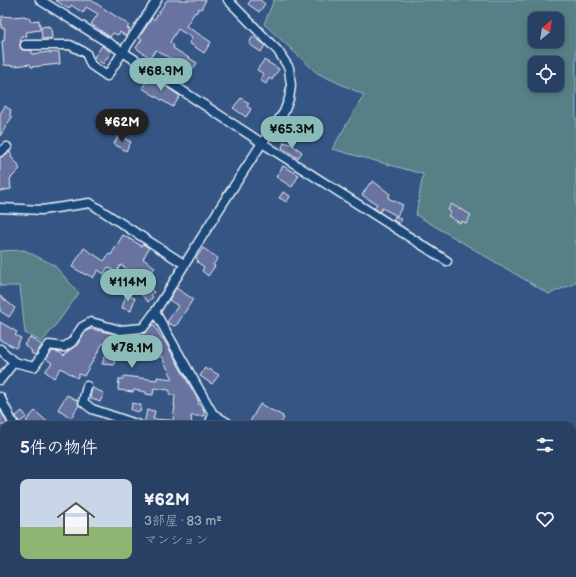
<!DOCTYPE html>
<html lang="ja">
<head>
<meta charset="utf-8">
<style>
  :root { --surface:#284064; --page:#344b6d; --text:#f1f3f6; --muted:#a5afbf; --line:#445978; --accent:#8bbbb9 }
  body { margin:0; font-family:"Balsamiq Sans","Klee One",sans-serif; background:var(--page); color:var(--text); height:100vh; display:flex; flex-direction:column; font-size:15px; white-space:nowrap }
  * { box-sizing:border-box; margin:0 }
  p { font-size:13px; color:var(--muted) }
  .icon { flex:none; width:22px; height:22px; fill:none; stroke:currentColor; stroke-width:2; stroke-linecap:round; stroke-linejoin:round }
  .map { position:relative; flex:1; overflow:hidden }
  .drawer { position:absolute; left:0px; top:421px; width:576px; height:156px; display:flex; flex-direction:column; background:var(--surface); border-radius:12px 12px 0 0; box-shadow:0 2px 6px #0003,0 0 0 1px var(--line) }
  .drawer>* { flex:none }
  .needle { width:26px; rotate:30deg }
  .controls { position:absolute; left:528px; top:12px; display:grid; gap:8px }
  .controls a { display:grid; place-items:center; width:36px; height:36px; border-radius:8px; background:var(--surface); box-shadow:0 2px 6px #0003,0 0 0 1px var(--line); font-size:20px }
  .price { position:absolute; translate:-50% -34px; padding:0 9px; border-radius:14px; background:var(--accent); color:#111; font-size:13px; line-height:26px; filter:drop-shadow(0 1px 2px #0008) }
  .price::after { content:''; position:absolute; left:50%; top:24px; width:12px; height:9px; margin-left:-6px; background:inherit; clip-path:polygon(0 0,100% 0,50% 100%) }
  .price.current { background:#222; color:#fff }
  ul { padding:0; list-style:none }
  li { display:flex; align-items:center; gap:12px; height:100px; padding:0 20px }
  li+li { border-top:1px solid var(--line) }
  li span { display:grid; place-items:center; flex:none; width:112px; height:80px; border-radius:8px; color:#555 }
  li>.icon { margin-inline-start:auto }
  span .icon { width:48px; height:48px; fill:#fffc; stroke-width:1 }
  li b { font-size:17px }
  h2 { display:flex; justify-content:space-between; align-items:center; height:48px; padding:0 20px; font-size:17px }
  .map>svg:first-child { display:block }
  .green { fill:#577f86; stroke:#a0b8bf; fill-rule:evenodd }
  .building { fill:#67739f; stroke:#e8f1f8 }
  .lines { fill:none; stroke-linecap:round; stroke-linejoin:round }
  .minor-casing { stroke:#e8f1f8; stroke-width:11 }
  .secondary-casing { stroke:#e8f1f8; stroke-width:15 }
  .minor { stroke:#1f4a7a; stroke-width:8 }
  .secondary { stroke:#1f4a7a; stroke-width:12 }
</style>
</head>
<body>
<div class="map">
<svg width="576" height="577" viewBox="0 0 576 577">
  <rect width="100%" height="100%" fill="#355685"/>
  <filter id="ink" filterUnits="userSpaceOnUse"><feTurbulence type="fractalNoise" baseFrequency=".025" numOctaves="2"/><feDisplacementMap in="SourceGraphic" scale="8" xChannelSelector="R" yChannelSelector="G"/><feConvolveMatrix kernelMatrix="1 2 1 2 8 2 1 2 1" color-interpolation-filters="sRGB"/></filter>
  <g filter="url(#ink)">
    <g class="green">
      <path d="M274 0H576V283L549 294 416 215 423 174 332 149 364 95 317 73 264 24ZM535 19H557V41H535ZM535 63H557V85H535Z"/>
      <polygon points="24,250 54,265 79,293 58,322 42,342 25,333 20,286 0,286 0,251"/>
    </g>
    <g class="building">
      <polygon points="55,0 91,0 129,25 127,28 130,29 126,36 120,32 118,35 113,33 110,37 91,24 98,14 86,7 83,13 71,5 69,9"/>
      <polygon points="167,0 206,0 201,9 199,8 196,13 195,12 186,26 211,42 204,53 189,43 192,38 178,29 170,42 174,46 173,48 197,63 190,73 176,64 177,62 156,50 151,57 149,56 149,57 136,48 142,39 139,38 152,18 154,20"/>
      <polygon points="251,0 260,0 265,4 259,12 248,4"/>
      <polygon points="2,16 12,17 25,16 25,17 29,17 30,21 39,20 40,30 26,32 27,36 21,36 20,47 22,50 32,50 32,54 50,52 50,53 59,52 60,64 31,67 30,64 16,66 4,65 2,41 4,41 5,28 1,28"/>
      <polygon points="49,26 49,28 51,28 52,38 42,39 41,27"/>
      <polygon points="253,36 265,45 261,52 249,44"/>
      <polygon points="102,46 111,52 103,64 94,57"/>
      <polygon points="264,60 279,69 272,80 269,78 266,84 260,80 264,74 257,70"/>
      <polygon points="150,76 180,96 173,107 142,88"/>
      <polygon points="241,98 249,103 247,106 251,109 246,117 233,108"/>
      <polygon points="5,106 11,110 10,112 11,113 9,115 12,117 0,136 0,114"/>
      <polygon points="119,135 131,142 126,151 114,144"/>
      <polygon points="284,142 291,144 302,152 298,158 282,148"/>
      <polygon points="10,152 12,156 11,157 19,165 18,167 20,169 10,179 11,189 0,191 0,157"/>
      <polygon points="283,166 299,175 292,187 276,177"/>
      <polygon points="373,181 390,194 388,198 403,205 397,216 382,208 380,212 374,208 377,204 362,195 370,183 371,184"/>
      <polygon points="283,192 290,196 287,202 279,198"/>
      <polygon points="451,204 471,215 466,223 461,221 460,223 448,216 451,212 448,210"/>
      <polygon points="395,216 401,219 399,224 393,220"/>
      <polygon points="123,235 142,246 143,244 149,248 143,259 155,267 147,279 133,270 132,272 121,265 116,272 108,267 104,274 98,270 93,278 87,274 86,275 72,267 84,248 104,261 109,254 111,255"/>
      <polygon points="203,248 218,258 213,265 215,266 208,276 202,271 204,267 197,262 198,260 196,258"/>
      <polygon points="148,286 154,292 151,295 153,297 148,302 140,293"/>
      <polygon points="176,288 193,299 176,326 175,325 174,326 167,322 178,306 169,300"/>
      <polygon points="126,295 135,298 131,311 122,308"/>
      <polygon points="0,296 15,308 9,317 0,311"/>
      <polygon points="0,322 17,332 15,335 21,338 16,348 0,340"/>
      <polygon points="153,324 162,338 163,338 198,400 199,405 202,405 202,408 204,410 204,416 191,416 192,425 172,425 175,406 174,406 175,395 170,395 170,391 169,390 154,388 153,395 146,394 146,392 134,390 133,392 118,390 119,379 123,379 124,376 157,380 157,377 173,379 161,356 155,360 151,354 153,353 143,337 118,340 114,365 102,364 109,346 103,343 84,376 79,374 77,378 61,368 54,378 46,372 46,370 52,363 46,359 52,351 59,352 64,356 68,351 77,345 86,331 91,329 120,335 145,333"/>
      <polygon points="30,337 42,345 35,355 31,353 32,351 24,345"/>
      <polygon points="205,368 208,371 209,369 219,375 212,384 200,376"/>
      <polygon points="92,388 104,393 100,402 90,398"/>
      <polygon points="67,395 78,401 79,405 71,418 58,409"/>
      <polygon points="132,403 141,405 140,412 131,410"/>
      <polygon points="260,404 283,416 282,417 284,418 280,425 248,425"/>
      <polygon points="0,409 8,425 0,425"/>
      <polygon points="147,410 155,411 153,419 171,420 171,425 144,424"/>
      <polygon points="22,411 27,417 20,422 19,422 16,416"/>
      <polygon points="35,411 51,425 31,425 26,421"/>
    </g>
    <g class="lines">
      <g class="minor-casing">
        <g id="minor">
          <polyline points="40,0 123,52 262,143 447,261"/>
          <polyline points="228,0 278,51 289,68 291,86 289,99 284,112 262,143 223,203 155,312 213,414 231,425"/>
          <polyline points="25,45 70,45 86,53 91,65 107,76 157,0"/>
          <polyline points="0,152 7,147"/>
          <polyline points="0,208 42,210 90,203 184,264"/>
          <polyline points="0,349 14,362 34,367 49,345 64,347 72,342 82,327 91,322 120,330 143,328 155,312"/>
          <polyline points="0,380 14,362"/>
          <polyline points="87,386 83,402 92,409 139,425"/>
          <polyline points="0,397 14,425"/>
          <polyline points="209,425 213,414"/>
          <polyline points="0,528 4,529"/>
          <polyline points="179,573 183,577"/>
          <polyline points="435,573 440,577"/>
          <polyline points="9,577 11,573"/>
          <polyline points="131,577 134,573"/>
          <polyline points="264,577 266,573"/>
        </g>
      </g>
      <g class="secondary-casing">
        <g id="secondary">
          <polyline points="572,495 576,494"/>
          <polyline points="454,577 457,573"/>
        </g>
      </g>
      <use href="#minor" class="minor"/>
      <use href="#secondary" class="secondary"/>
    </g>
  </g>
</svg>
<div class="controls">
<a><svg class="needle" viewBox="-14 -14 28 28"><path d="M0-13l5 13h-10z" fill="#e53935"/><path d="M0 13l5-13h-10z" fill="#a5afbf"/></svg></a>
<a><svg class="icon" aria-label="locate" viewBox="0 0 24 24"><circle cx="12" cy="12" r="6"/><path d="M12 2v4M12 18v4M2 12h4M18 12h4"/></svg></a>
</div>
<b class="price" style="left:161px;top:92px">¥68.9M</b>
<b class="price current" style="left:122px;top:143px">¥62M</b>
<b class="price" style="left:292px;top:150px">¥65.3M</b>
<b class="price" style="left:128px;top:303px">¥114M</b>
<b class="price" style="left:132px;top:369px">¥78.1M</b>
<section class="drawer">
<h2>5件の物件<svg class="icon" aria-label="filters" viewBox="0 0 24 24"><path d="M4 7h16M4 17h16"/><circle cx="9" cy="7" r="2"/><circle cx="15" cy="17" r="2"/></svg></h2>
<ul>
<li><span style="background:linear-gradient(#c9d6e8 60%,#8fb573 0)"><svg class="icon" aria-label="home" viewBox="0 0 24 24"><path d="M3 11l9-7 9 7M6 9v11h12V9"/></svg></span><div><b>¥62M</b><p>3部屋 · 83 m²</p><p>マンション</p></div><svg class="icon" aria-label="heart" viewBox="0 0 24 24"><path d="M12 20l-8-8c-3-5 5-10 8-4 3-6 11-1 8 4z"/></svg></li>
</ul>
</section>
</div>
</body>
</html>
